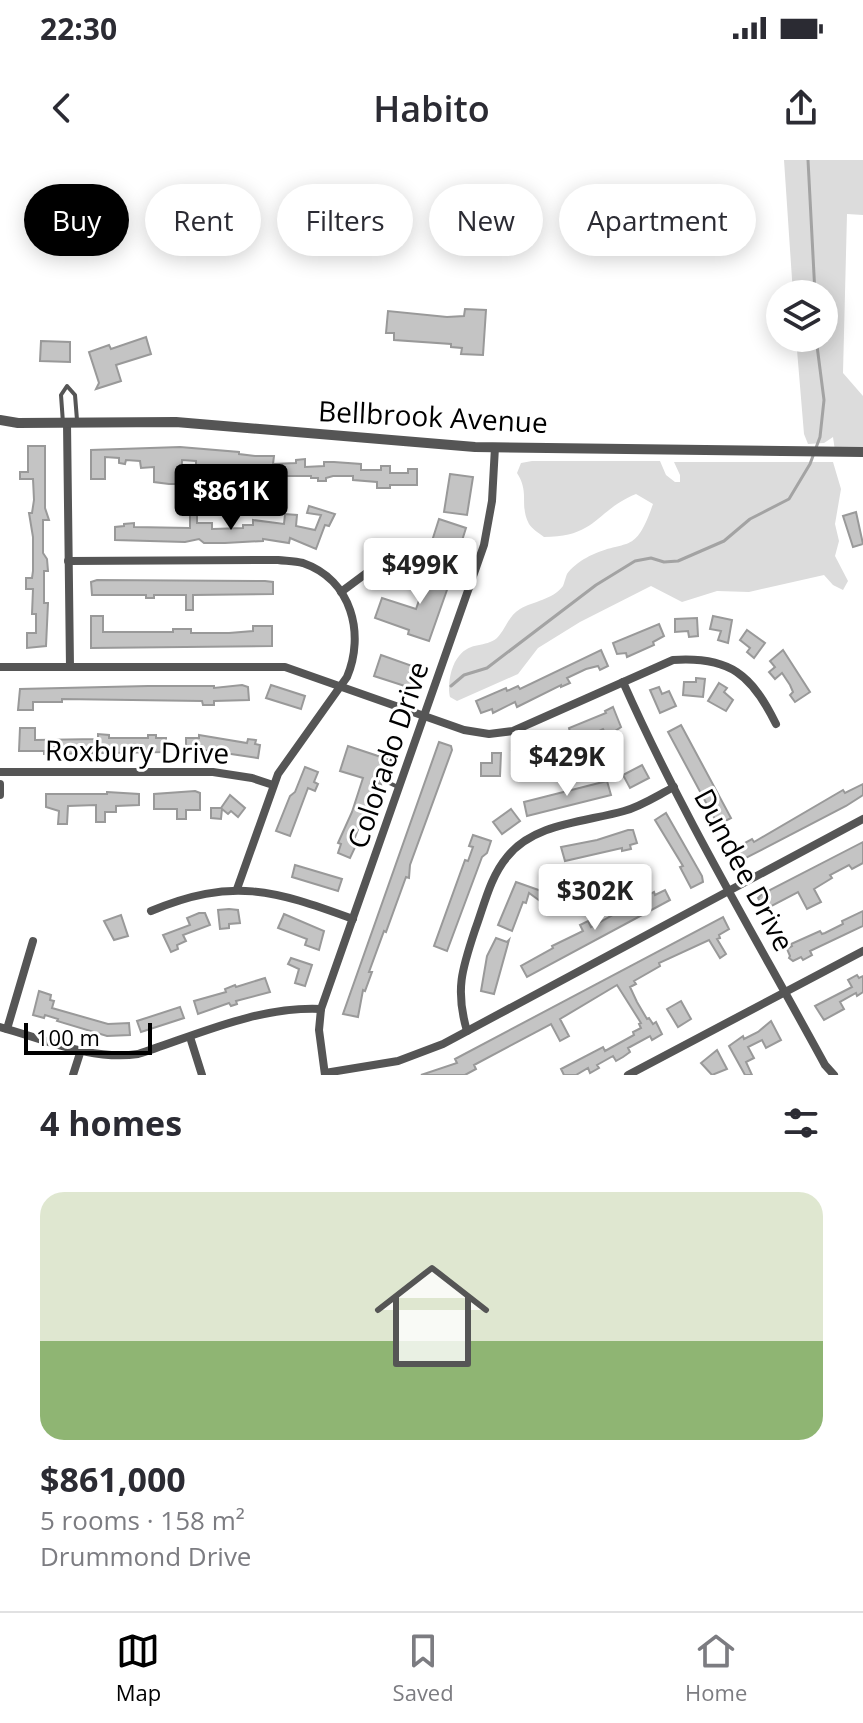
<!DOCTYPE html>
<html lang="en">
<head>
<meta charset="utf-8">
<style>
  :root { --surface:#fff; --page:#f7f7f7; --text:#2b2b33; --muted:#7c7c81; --line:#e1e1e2; --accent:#000 }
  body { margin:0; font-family:"Open Sans",sans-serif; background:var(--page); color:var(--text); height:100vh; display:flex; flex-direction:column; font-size:30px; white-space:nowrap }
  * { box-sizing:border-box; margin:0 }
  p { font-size:26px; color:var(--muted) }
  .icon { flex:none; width:44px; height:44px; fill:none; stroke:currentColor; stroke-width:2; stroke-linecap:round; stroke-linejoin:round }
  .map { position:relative; height:915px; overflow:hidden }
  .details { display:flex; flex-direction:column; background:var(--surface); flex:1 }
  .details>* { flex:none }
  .guide { position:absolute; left:24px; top:24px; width:816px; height:72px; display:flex; gap:16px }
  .buttons { position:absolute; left:766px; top:120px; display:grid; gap:16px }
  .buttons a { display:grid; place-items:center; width:72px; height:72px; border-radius:50%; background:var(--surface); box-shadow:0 4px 20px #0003; font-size:40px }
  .scale { position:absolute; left:24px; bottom:20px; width:128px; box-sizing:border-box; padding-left:8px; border:4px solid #000; border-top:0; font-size:22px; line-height:28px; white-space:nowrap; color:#000; -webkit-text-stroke:6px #fff; paint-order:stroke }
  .price { position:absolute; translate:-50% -68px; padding:0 18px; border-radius:8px; background:#fff; color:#222; font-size:26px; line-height:52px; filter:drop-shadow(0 2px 4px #0008) }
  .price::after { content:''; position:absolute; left:50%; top:48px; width:24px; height:18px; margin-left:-12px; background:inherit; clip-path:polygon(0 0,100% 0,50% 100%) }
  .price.active { background:var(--accent); color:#fff }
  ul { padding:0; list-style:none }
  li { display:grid; align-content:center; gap:16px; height:424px; padding:0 40px }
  li span { display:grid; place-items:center; height:248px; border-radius:24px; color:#555 }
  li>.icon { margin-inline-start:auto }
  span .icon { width:144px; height:144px; fill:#fffc; stroke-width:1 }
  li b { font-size:34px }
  h2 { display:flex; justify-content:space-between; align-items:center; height:96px; padding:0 40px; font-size:34px }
  .chip { padding:0 28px; border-radius:36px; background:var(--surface); box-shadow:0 4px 20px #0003; font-size:28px; line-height:72px }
  .chip.active { background:var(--accent); color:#fff }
  .status { display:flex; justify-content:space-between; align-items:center; height:56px; padding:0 40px; background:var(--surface); direction:ltr }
  .status svg { height:22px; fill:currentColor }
  header { display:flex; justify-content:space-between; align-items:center; height:104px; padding:0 40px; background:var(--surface); font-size:36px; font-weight:600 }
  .dock { display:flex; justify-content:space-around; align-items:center; height:112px; border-top:2px solid var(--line); background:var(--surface); font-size:22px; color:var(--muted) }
  .dock a { display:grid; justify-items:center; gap:4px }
  .dock .active { color:var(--accent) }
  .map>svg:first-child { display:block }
  .green { fill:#dcdcdc }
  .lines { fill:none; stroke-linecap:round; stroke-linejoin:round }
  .stream { stroke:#a3a3a3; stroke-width:3 }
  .building { fill:#c4c4c4; stroke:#999; stroke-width:2 }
  .service { stroke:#555; stroke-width:4 }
  .minor { stroke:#555; stroke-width:8 }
  .tertiary { stroke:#555; stroke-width:10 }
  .labels { text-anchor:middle; stroke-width:6; stroke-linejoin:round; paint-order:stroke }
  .street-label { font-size:28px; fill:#000; stroke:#fff }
</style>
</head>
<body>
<div class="status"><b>22:30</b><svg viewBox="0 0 49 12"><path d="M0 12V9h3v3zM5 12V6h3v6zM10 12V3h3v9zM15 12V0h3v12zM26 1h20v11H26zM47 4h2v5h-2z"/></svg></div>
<header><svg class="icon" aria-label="back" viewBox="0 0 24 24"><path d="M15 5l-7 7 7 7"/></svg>Habito<svg class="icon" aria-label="share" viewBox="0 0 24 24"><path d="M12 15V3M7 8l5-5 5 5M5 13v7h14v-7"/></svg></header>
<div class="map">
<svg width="863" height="915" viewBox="0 0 863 915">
  <rect width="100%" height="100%" fill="#fff"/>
  <g class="green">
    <polygon points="784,0 863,0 863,55 847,54 843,213 863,236 863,291 835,291 833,277 824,283 808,284 804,274 796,178 824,178 824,134 793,134"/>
    <path d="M532 301H660L666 315 675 322H680V315L674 302H833L841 329 835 364 839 381 835 396 848 421 843 430 833 425 824 415 749 432 717 431 682 442 651 426 580 462 538 488 518 514 457 541 450 537C447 525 451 505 459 496 471 481 485 488 497 478 506 469 508 456 520 449 534 441 552 440 563 426 564 424 566 416 567 414 570 409 580 401 586 398 627 376 634 399 653 344L636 334C596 350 597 377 544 377 539 373 532 369 529 364 519 345 530 333 517 313L521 303Z"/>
  </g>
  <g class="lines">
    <g class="stream">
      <polyline points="808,0 815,134"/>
      <polyline points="451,526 464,515 487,508 596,425 635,401 651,398 664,402 678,401 724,381 750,359 789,339 810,304 820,277 824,240 816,178"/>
    </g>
  </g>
  <g class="building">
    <polygon points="465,149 486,150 483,195 461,194 462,188 451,187 451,184 394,180 394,173 386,173 388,151 447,157 464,156"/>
    <polygon points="146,177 151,194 116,205 121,221 96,229 99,223 89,192 109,185 111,189"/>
    <polygon points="41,181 70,182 70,202 40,201"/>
    <polygon points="28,286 45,286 45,348 49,360 43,360 43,393 47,399 48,411 44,411 44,443 48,443 46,486 27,488 27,473 36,473 36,454 32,454 33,429 26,429 26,418 32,418 33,411 33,377 29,353 32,353 34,340 33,319 20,319 20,312 28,312"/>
    <polygon points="180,287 239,292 239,294 255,296 274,296 273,304 296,303 296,300 305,299 305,307 324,306 324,302 334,302 361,304 361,310 381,310 381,306 390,306 390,313 408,313 408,309 417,309 417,325 390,325 390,328 377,328 377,322 353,320 353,316 333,316 326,318 326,321 318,321 318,318 311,318 311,316 282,316 282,312 214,305 214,310 196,308 196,301 182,300 181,324 169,324 154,322 154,307 141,308 140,301 126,300 125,304 119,303 119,298 105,297 105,319 91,319 91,290"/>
    <polygon points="450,314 473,317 467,355 444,352"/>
    <polygon points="309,346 335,354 329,366 325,365 316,389 290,378 289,383 263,379 263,381 225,383 204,383 199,379 185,382 115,380 115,367 124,366 124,364 134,363 134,367 190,368 190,351 197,351 197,363 212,363 212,369 243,368 243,365 253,365 253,360 284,364 285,354 297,355 296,366 315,370 321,355 307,353"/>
    <polygon points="856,352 863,384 853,387 843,356"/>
    <polygon points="439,359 466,368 459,390 432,381"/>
    <polygon points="432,403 454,410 429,481 408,474 409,470 375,458 382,438 416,449"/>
    <polygon points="97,420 265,421 273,422 273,434 193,435 193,450 186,450 186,435 154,435 154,438 146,438 146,435 92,435 91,422"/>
    <polygon points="91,456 103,456 103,472 173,472 173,469 191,469 191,473 229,473 253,471 253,466 272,466 272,486 91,488"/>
    <polygon points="713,456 732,460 728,483 718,480 721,471 710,469"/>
    <polygon points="697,458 698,476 689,477 688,471 675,472 675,459"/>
    <polygon points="659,464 664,476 653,482 654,485 627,497 626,493 617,494 613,483"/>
    <polygon points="747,470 765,483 754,498 747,492 750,488 740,480"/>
    <polygon points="601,490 608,506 600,510 598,506 586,509 567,518 570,523 561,527 561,525 517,547 515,542 493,553 492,549 481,553 476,541 506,528 507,531 518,526 520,529"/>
    <polygon points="783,490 810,532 795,542 790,535 793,532 790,525 782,513 775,519 769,512 775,507 770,501"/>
    <polygon points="381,495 418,508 411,528 374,516"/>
    <polygon points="696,518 705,519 703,537 683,535 684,522 696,522"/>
    <polygon points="719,523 727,528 724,532 733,540 726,551 708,541"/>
    <polygon points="242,525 248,527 249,540 214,541 214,545 203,545 202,541 62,539 62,542 33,542 33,550 18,550 20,529 148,526 214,526 214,528"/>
    <polygon points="271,525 305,536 301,549 266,538"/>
    <polygon points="659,527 662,534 669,531 676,546 660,553 650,530"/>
    <polygon points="613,547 621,567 612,573 606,575 603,569 539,601 518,609 512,591 521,588 523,594 543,587 540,580 548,577 550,580 570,572 569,568 606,553 605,551"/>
    <polygon points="681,565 731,658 718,665 668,572"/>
    <polygon points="20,568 35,568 35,580 98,579 98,574 109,575 109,578 148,578 148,575 156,575 156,578 166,578 166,592 44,594 44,591 19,591"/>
    <polygon points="199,575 247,583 248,579 256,580 255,584 260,585 258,598 204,590 204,593 186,591 186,578 199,578"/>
    <polygon points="439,582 451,586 452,590 410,705 409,718 406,717 386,772 384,771 369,812 372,812 365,831 363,830 358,857 343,854"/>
    <polygon points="348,586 387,599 380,619 381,624 378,623 359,667 354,680 358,681 350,698 338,693 341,684 338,683 352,652 363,618 340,611"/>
    <polygon points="492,593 501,593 500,616 481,616 481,603 492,603"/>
    <polygon points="642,605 649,618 630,628 623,615"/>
    <polygon points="305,607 318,612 314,622 318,624 315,631 308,628 290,676 276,671 290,636 295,632"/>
    <polygon points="607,621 611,635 527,656 524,642"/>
    <polygon points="863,624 863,635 846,646 738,702 732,690 752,679 754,682 843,630 845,633"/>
    <polygon points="195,631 200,633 200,650 186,650 186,659 177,659 177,649 154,649 154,634"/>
    <polygon points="107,632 139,634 139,645 116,646 116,652 105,652 105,662 96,662 96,645 68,646 67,664 58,664 59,651 46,647 46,634 107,634"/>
    <polygon points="230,635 245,648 238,657 231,651 228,654 222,649 221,659 211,658 211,648 221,648"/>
    <polygon points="511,649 520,661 502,674 493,662"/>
    <polygon points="666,653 702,716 703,722 691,728 680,707 683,706 655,660"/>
    <polygon points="628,670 633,670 637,683 630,685 631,689 622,691 622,688 565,701 561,687 597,680"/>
    <polygon points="473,675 491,681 487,693 482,697 447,791 434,786 465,700 468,701 473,687 469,686"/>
    <polygon points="863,682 863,703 852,709 849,705 830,715 832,718 814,729 821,742 807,749 798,732 764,750 758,738 762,734"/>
    <polygon points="295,705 342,719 338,731 292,717"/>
    <polygon points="516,722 547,733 540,741 529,733 526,743 523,742 512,771 498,765"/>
    <polygon points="665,730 670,740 527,817 521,806 553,788 552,786 583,771 580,765 588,761 591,767 654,732 655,735"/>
    <polygon points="229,749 238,750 240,763 229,764 229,768 220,769 218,750"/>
    <polygon points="863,751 863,766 810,791 812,795 803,800 801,797 793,801 789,798 790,796 787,789 792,786 791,784 820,771 822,774 825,773 843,764 842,761"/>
    <polygon points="199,753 205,753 210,765 183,775 186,781 177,785 178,789 171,792 163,775 190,765 187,758"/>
    <polygon points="284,754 324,771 319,790 305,785 307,779 278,768"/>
    <polygon points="121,755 128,776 114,780 104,761"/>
    <polygon points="723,757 729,769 719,775 720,778 717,779 726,794 720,798 709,780 659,803 660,806 634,821 636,824 630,827 637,842 647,859 649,858 653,864 656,862 662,874 652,880 650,876 628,888 630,892 623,897 616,901 613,896 597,905 599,908 590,913 588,908 576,915 564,915 561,909 603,887 605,891 634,875 633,872 641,868 639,864 641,863 617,825 560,859 569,876 560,881 551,864 474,905 476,909 465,915 421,915 457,903 455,899"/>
    <polygon points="496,778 507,782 509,780 494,834 481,831 487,796"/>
    <polygon points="291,798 312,805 305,826 295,823 299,809 288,804"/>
    <polygon points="857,815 859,818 863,816 863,832 857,836 856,833 840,842 844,849 824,860 815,846 852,827 848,820"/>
    <polygon points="265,818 270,832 236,841 237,844 231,846 229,843 198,854 194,841 226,832 225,829 235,825 236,827"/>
    <polygon points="39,831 51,835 50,840 54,841 52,848 108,864 129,863 130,875 107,876 57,861 58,859 45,855 44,858 33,855"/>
    <polygon points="681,841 691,859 678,867 667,849"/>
    <polygon points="180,847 184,858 141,872 137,861"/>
    <polygon points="771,861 781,880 766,888 762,880 748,887 754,898 746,902 752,915 745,915 729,886 743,876 744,879 758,872"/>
    <polygon points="717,890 727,909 712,915 701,903"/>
  </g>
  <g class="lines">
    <g class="service">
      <polyline points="63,263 61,235 67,226 75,235 77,260"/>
      <polyline points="392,599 385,621 398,627"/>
    </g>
    <g class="minor">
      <polyline points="67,263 70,507"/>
      <path d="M68 401 278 400C286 401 295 401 303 403 352 420 365 474 347 517L278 614 237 729"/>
      <polyline points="341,432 384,400"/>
      <path d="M0 507H285L464 570 489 574 513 571 673 500C730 496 752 515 776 564"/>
      <path d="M623 522C681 653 756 778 825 905L834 915"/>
      <polyline points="0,612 213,612 252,618 273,625"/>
      <polyline points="0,624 0,635"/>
      <path d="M151 751C232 717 274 730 353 759"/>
      <path d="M0 867C44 879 92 901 138 894 197 875 258 846 321 849"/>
      <polyline points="7,869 33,781"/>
      <path d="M467 871C455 830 462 809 475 770 484 746 490 717 507 697 534 663 585 662 624 651 642 646 658 635 674 627"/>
      <polyline points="190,877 202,915"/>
      <polyline points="325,913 398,901 443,884 863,659"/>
      <polyline points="73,915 81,890"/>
      <polyline points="325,915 319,870 321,849 484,385 492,341 495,287"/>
      <polyline points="628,915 863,791"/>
    </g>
    <polyline class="tertiary" points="0,260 18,263 176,262 475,287 863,292"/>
  </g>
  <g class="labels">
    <g class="street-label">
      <text transform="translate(433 257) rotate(3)" y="10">Bellbrook Avenue</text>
      <text transform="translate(137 592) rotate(1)" y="10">Roxbury Drive</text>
      <text transform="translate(388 595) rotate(-71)" y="10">Colorado Drive</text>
      <text transform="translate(744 710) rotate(62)" y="10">Dundee Drive</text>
    </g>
  </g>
</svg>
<div class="buttons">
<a><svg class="icon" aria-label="layers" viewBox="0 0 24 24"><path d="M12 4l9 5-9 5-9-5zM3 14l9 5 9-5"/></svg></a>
</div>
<div class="scale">100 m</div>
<b class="price active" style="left:231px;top:372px">$861K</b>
<b class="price" style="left:420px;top:446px">$499K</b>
<b class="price" style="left:567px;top:638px">$429K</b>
<b class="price" style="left:595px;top:772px">$302K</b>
<div class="guide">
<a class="chip active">Buy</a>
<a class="chip">Rent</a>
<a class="chip">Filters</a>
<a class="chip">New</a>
<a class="chip">Apartment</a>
</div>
</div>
<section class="details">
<h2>4 homes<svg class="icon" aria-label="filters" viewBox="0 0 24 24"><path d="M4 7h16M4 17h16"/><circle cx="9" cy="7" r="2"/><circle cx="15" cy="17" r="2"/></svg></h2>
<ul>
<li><span style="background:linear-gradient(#dfe7d0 60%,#8fb573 0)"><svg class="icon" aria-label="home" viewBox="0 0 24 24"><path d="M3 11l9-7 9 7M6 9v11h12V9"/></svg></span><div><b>$861,000</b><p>5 rooms · 158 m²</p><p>Drummond Drive</p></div></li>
</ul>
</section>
<nav class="dock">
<a class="active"><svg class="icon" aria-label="map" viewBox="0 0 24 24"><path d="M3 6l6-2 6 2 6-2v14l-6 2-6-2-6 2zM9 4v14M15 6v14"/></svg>Map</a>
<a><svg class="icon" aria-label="saved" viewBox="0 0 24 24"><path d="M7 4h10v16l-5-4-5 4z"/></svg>Saved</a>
<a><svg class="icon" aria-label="home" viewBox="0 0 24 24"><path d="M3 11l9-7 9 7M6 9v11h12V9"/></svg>Home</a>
</nav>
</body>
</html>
